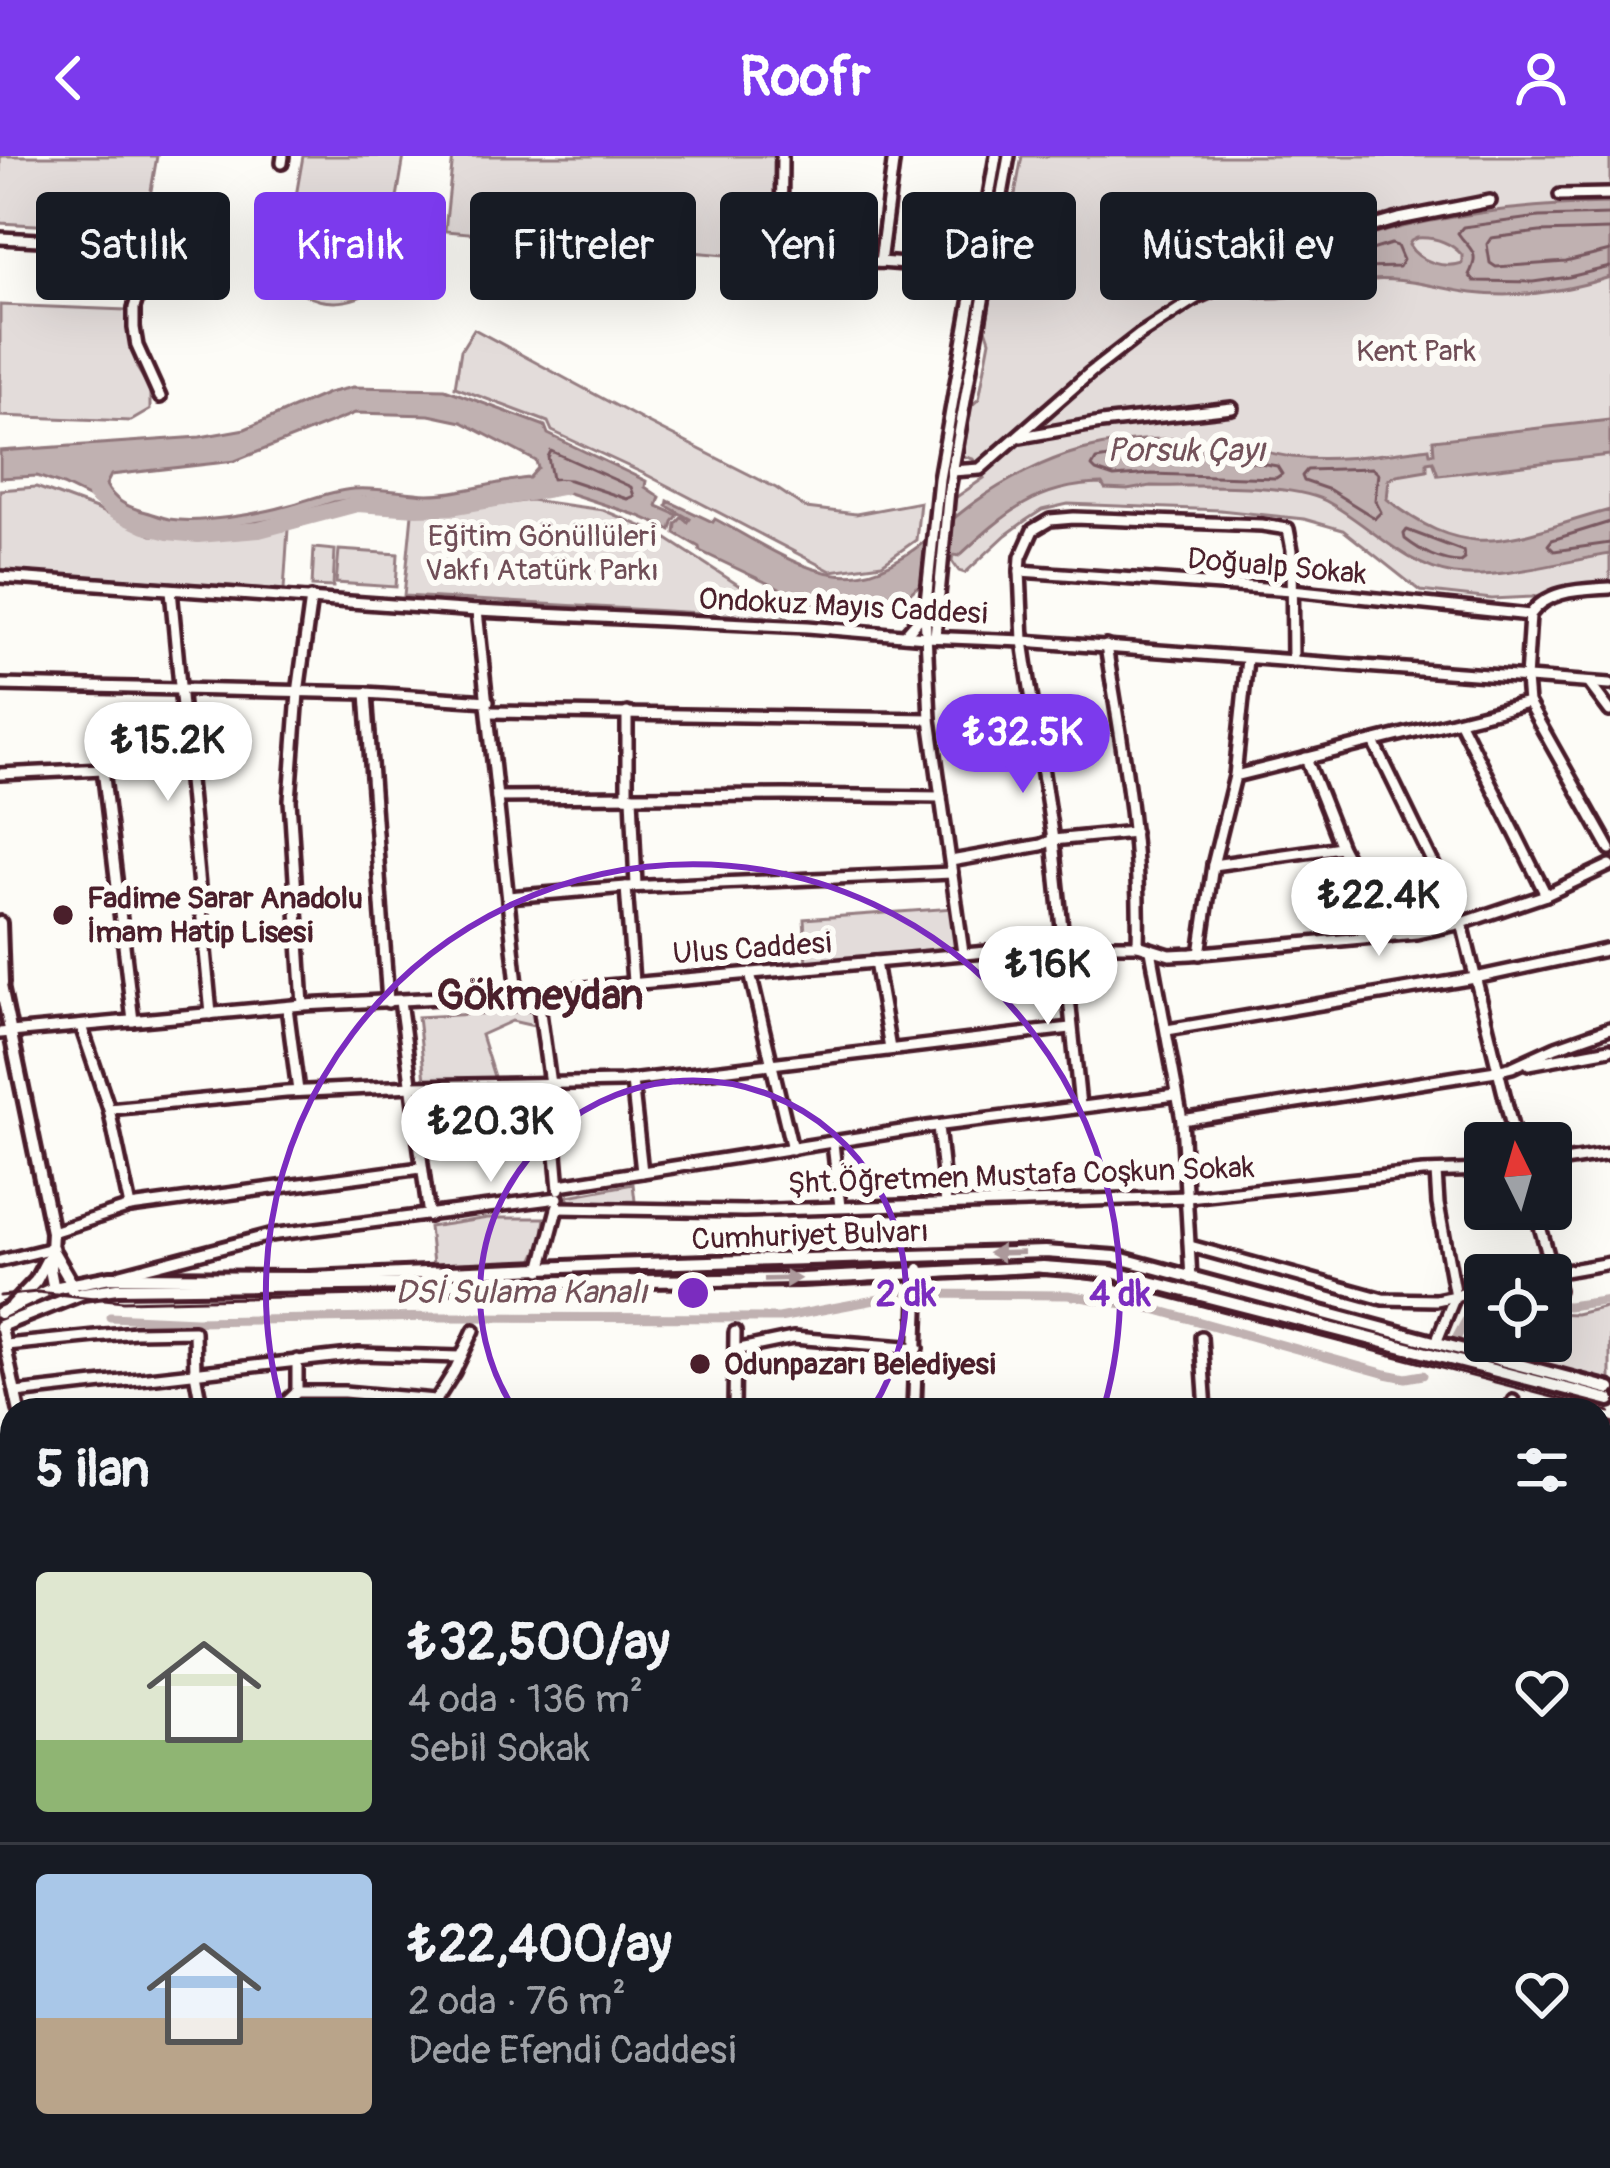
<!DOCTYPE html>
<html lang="tr">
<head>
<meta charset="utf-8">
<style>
  :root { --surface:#171b24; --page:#242831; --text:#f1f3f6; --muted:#9ea1a6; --line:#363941; --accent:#7c3aed }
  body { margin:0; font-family:Pangolin,sans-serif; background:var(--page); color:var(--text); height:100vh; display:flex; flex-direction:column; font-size:45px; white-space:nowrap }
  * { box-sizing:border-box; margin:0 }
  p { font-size:39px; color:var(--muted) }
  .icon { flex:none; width:66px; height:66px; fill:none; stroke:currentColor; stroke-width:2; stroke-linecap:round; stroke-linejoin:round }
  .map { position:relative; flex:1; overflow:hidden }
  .drawer { position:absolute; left:0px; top:1242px; width:1611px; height:771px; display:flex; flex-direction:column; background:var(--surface); border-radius:36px 36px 0 0; box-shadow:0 12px 48px #0002 }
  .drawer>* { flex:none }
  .hud { position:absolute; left:36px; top:36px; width:1539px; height:108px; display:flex; gap:24px }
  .needle { width:78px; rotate:355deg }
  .buttons { position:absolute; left:1464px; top:966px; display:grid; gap:24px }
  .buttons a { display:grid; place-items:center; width:108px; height:108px; border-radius:12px; background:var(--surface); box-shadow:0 12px 48px #0002; font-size:60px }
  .price { position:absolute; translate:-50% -102px; padding:0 27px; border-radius:42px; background:#fff; color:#222; font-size:39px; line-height:78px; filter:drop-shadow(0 3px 6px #0008) }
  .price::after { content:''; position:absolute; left:50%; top:72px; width:36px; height:27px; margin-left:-18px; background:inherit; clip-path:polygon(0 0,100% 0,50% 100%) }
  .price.selected { background:var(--accent); color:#fff }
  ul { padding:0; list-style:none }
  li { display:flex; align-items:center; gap:36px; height:300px; padding:0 36px }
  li+li { border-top:3px solid var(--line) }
  li span { display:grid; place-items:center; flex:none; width:336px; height:240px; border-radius:12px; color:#555 }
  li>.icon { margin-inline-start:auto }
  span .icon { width:144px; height:144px; fill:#fffc; stroke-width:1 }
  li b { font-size:51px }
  h2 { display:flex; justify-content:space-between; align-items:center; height:144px; padding:0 36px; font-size:51px }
  .tag { padding:0 42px; border-radius:12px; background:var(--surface); box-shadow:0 12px 48px #0002; font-size:42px; line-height:108px }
  .tag.selected { background:var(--accent); color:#fff }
  header { display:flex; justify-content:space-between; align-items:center; height:156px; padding:0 36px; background:var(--accent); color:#fff; font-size:54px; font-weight:700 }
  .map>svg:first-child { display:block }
  .green { fill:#e3dcda; stroke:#967e82; stroke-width:3 }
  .water { fill:#c0b1b1; stroke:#91777b; stroke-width:3; fill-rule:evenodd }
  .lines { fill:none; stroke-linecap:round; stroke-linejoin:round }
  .shore { stroke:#795961; stroke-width:3 }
  .canal { stroke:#c0b1b1; stroke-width:9 }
  .river { stroke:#c0b1b1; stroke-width:16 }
  .minor-casing { stroke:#4a1f2b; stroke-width:18 }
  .major-casing { stroke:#4a1f2b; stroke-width:20 }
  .minor { stroke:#fdfcf7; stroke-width:9 }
  .major { stroke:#fdfcf7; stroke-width:10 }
  .tram { stroke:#4a1f2b; stroke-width:3 }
  .oneway { fill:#ac999b }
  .ring { fill:none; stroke:#7b2cbf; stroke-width:6 }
  .poi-dot { fill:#4a1f2b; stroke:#fdfcf7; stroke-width:4.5 }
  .labels { text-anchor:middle; stroke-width:12; stroke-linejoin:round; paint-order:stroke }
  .park-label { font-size:30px; fill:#704e57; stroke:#fdfcf7 }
  .street-label { font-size:30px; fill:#4a1f2b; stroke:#fdfcf7 }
  .poi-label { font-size:30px; font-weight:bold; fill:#4a1f2b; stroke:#fdfcf7; text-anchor:start }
  .water-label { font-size:33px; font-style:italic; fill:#73525a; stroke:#fdfcf7 }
  .district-label { font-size:42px; font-weight:bold; fill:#4a1f2b; stroke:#fdfcf7 }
  .centre { fill:#7b2cbf; stroke:#fdfcf7; stroke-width:6 }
  .ring-label { font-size:36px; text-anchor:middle; font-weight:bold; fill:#7b2cbf; stroke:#fdfcf7; stroke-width:12; stroke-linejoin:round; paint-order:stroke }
</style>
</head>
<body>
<header><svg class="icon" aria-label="back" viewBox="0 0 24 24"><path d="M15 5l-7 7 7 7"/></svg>Roofr<svg class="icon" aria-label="person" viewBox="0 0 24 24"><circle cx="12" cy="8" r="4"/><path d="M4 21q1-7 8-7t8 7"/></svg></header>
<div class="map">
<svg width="1610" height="2012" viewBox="0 0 1610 2012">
  <rect width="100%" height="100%" fill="#fdfcf7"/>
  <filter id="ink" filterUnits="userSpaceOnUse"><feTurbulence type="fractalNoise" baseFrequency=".00833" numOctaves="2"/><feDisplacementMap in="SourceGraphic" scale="24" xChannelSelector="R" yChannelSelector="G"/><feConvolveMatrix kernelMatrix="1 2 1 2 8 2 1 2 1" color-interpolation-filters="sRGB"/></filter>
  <g filter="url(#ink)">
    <g class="green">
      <polygon points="0,0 157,0 144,75 0,67"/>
      <path d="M303 0H404L383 125C355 156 294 154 284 109Z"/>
      <polygon points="453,0 774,0 774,103 445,75"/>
      <polygon points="1022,0 1610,0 1610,425 1564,432 1533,441 1492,443 1420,435 1343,374 1304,363 1220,354 1068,348 1042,354 1025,365 1006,379 965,417 959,415 952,405 957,360 953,356 955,342 984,322 973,303 963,300 971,250 979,243 990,184 986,172 1004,67 1011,61"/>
      <polygon points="0,149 126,154 137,212 150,233 150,254 131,265 0,260"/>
      <polygon points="474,173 648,267 776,332 806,352 856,358 920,346 916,384 882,408 831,415 647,319 552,275 548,266 455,231 461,194"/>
      <polygon points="36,331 96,353 151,379 216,383 288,373 284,434 0,414 0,334"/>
      <polygon points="530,344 603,354 658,377 789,462 404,440 412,358 464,354"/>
      <polygon points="314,392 335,394 333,431 312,430"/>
      <polygon points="339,394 398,398 396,431 336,427"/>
      <polygon points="953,752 958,793 807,808 804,763"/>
      <polygon points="533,855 534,870 512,865 481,879 496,927 425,924 418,861"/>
      <polygon points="633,1028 635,1045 568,1048 568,1040"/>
      <polygon points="488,1062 545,1062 542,1085 533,1105 433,1108 429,1071"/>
      <polygon points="1610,1150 1610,1225 1465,1186 1474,1166 1485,1155 1485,1185 1551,1185 1551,1157 1576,1158"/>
    </g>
    <g class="water">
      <path d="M1610 47V121C1566 135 1519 143 1472 137 1435 132 1399 119 1361 125 1330 130 1281 149 1251 140L1256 129C1351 68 1499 49 1610 47ZM1417 82C1434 81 1450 86 1462 99V107C1445 113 1419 106 1409 89L1411 85Z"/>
      <path d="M353 231 445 233 545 270 548 278 646 325 645 331 660 341 657 350 678 359 673 366 671 374 639 360 566 336 527 335 493 339 465 347 432 350 363 342 334 346 290 361 207 375 178 374 143 368 63 329 37 320 0 322V295L200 281 245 273 328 237ZM355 257 429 259 462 266 536 305 538 312 529 322C495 325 462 338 428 338 402 337 378 331 353 333 331 335 311 343 290 349 259 358 200 368 169 363 160 361 151 357 142 355 126 350 114 344 106 329L111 319 235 305Z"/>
      <path d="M1610 264V299L1438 319 1433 305 1427 306V314L1397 319 1389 323 1387 343C1474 413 1517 378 1610 354V398C1567 405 1495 424 1454 418 1404 410 1369 368 1326 345 1288 326 1195 331 1151 330L1127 334 1105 333 1102 328C1036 329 1005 358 959 400L954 399 907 440 868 452 837 453 805 445 700 395 699 391 675 377 676 368 682 361 688 366 690 363 667 350 668 345 713 366 715 363C756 384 811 425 859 418 902 412 940 371 975 346 1006 324 1045 304 1082 294 1130 282 1180 279 1229 288 1250 292 1271 298 1292 301 1338 306 1383 298 1429 292L1430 297H1434L1433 284Z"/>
    </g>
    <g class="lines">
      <g class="shore">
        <path d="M1610 59 1539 61 1463 71 1458 77C1470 95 1481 95 1469 119L1474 125 1533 126 1569 121 1610 111"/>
        <polyline points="1610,74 1540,76 1491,82 1487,88 1490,107 1496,111 1566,106 1610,95"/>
        <polygon points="1391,88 1397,90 1403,104 1399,111 1362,112 1333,119 1327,115 1330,107"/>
        <polygon points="551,295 631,331 634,340 627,343 570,324 552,323 548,301"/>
        <polygon points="1193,295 1277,310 1282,318 1276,322 1151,318 1114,321 1096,315 1092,311 1096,304 1145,296"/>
        <polygon points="1372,312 1378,317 1375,344 1381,356 1375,362 1330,334 1304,325 1302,320 1307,314"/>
        <polyline points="1610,366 1552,384 1548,389 1554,395 1610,387"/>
        <path d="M1407 374 1463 395 1465 403 1461 406C1439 405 1422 396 1405 383L1404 378Z"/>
      </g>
      <g class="canal">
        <polyline points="1551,1149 1568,1150 1610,1144"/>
        <polyline points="110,1161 196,1165 440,1161 779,1162 907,1138 1068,1139 1154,1153 1386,1218 1406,1222 1423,1219"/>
        <path d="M1456 1183C1464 1169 1470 1153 1485 1145"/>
      </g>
      <polyline class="river" points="95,339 114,355 145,370 168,376 198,379 259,374 357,348 417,352 452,351 562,331"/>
      <g class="minor-casing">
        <g id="minor">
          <polyline points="782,0 781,108 880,106 955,112 963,116 971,133"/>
          <polyline points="282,7 283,0"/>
          <polyline points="1560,39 1610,38"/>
          <polyline points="0,82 141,89 148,85 182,85"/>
          <polyline points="141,89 146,114 134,152 134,172 137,190 160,241"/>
          <polyline points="880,106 894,0"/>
          <path d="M934 106C951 105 967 107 979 92"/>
          <polyline points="1021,281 1101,267 1232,252"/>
          <polyline points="952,315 980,313 1090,217 1139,179 1198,141 1291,100 1357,75 1399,63 1490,45"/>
          <polyline points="1020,415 1292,434 1530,459"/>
          <polyline points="0,421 477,455 808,471 926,481 1023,485 1610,528"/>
          <path d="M1610 432C1581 434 1548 433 1530 459L1526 523 1528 547 1610 693"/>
          <polyline points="171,434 211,858"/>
          <polyline points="477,455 518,838"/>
          <polyline points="925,456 930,563 963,797"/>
          <polyline points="905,479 925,456 939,323 996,0"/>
          <polyline points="935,481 949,334 1009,0"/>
          <path d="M1106 490C1122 589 1141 688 1138 789"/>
          <polyline points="1589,527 1610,555"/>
          <polyline points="0,529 366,537 488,545"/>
          <polyline points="366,537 388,846"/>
          <polyline points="489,556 930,563"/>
          <polyline points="1460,566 1546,739"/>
          <polyline points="1374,586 1462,767 1516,987"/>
          <polyline points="1306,602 1341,691 1389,780"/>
          <polyline points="103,613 133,865"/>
          <polyline points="0,618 103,613 187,604"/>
          <polyline points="1235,620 1528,547"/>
          <polyline points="627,640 627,557"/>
          <polyline points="632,640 636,730"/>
          <polyline points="497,641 785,639 941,641"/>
          <polyline points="951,705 1041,689 1053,684 1134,676"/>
          <polyline points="1213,709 1341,691"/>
          <polyline points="626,731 633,826"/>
          <polyline points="508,741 626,731 952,717"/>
          <polyline points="1151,794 1182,964 1191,1123"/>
          <polyline points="1200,798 1213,709 1235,620 1247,503"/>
          <polyline points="875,806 890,893"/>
          <polyline points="750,817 792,993"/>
          <polyline points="537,835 550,928 559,1033"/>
          <polyline points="400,845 429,1060"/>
          <polyline points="303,849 290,644 298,537 311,442"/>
          <polyline points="287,851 298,935"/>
          <polyline points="81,870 109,953 130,1051"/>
          <polyline points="1167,874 1475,822 1610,793"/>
          <polyline points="0,877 303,849 518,838 1065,789 1138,789 1170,799 1191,798 1416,777 1462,767 1546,739 1610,709"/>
          <polyline points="1529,908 1610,893"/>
          <polyline points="632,925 642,1016"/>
          <polyline points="1080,950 1053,684 1023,485 1020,415 1021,401 1033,374 1050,364 1074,362 1262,369 1288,373 1292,394 1293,505"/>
          <polyline points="109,953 286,936 413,930 621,926 1070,872"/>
          <polyline points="1182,964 1496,915 1512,911 1556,891 1610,872"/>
          <polyline points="938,970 946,1048"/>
          <polyline points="833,987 840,1051"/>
          <polyline points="1551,1007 1610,998"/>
          <polyline points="560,1029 927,971 1176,939"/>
          <polyline points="557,1052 744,1055 1188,1041 1423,1016 1485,1014"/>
          <polyline points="1535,1053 1558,1134 1551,1134"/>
          <polyline points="52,1076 130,1051 421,1012"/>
          <polyline points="1190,1090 1383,1143 1436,1144 1455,1140 1485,1130"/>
          <polyline points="0,1105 53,1092"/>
          <polyline points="541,1114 558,1049"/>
          <polyline points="121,1118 270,1079 558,1042"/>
          <polyline points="1542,1119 1610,1107"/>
          <polyline points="1,1170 19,1254"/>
          <polyline points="1201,1181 1206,1254"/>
          <polyline points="1436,1187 1455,1140 1438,1048 1436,1016"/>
          <polyline points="6,1189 135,1176 194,1175 195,1217 202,1254"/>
          <polyline points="735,1194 793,1182 918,1192"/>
          <polyline points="297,1236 297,1204"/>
          <polyline points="16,1237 359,1198 460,1201"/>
          <polyline points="1513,1245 1514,1254"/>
          <polyline points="278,1254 297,1236 344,1236 435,1244"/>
          <polyline points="430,1254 454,1216 474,1174"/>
          <polyline points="734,1254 735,1176"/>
          <polyline points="1608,1272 1610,1292"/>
          <polyline points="0,1292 12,1290"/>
          <polyline points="0,1346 12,1344"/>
          <polyline points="1599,1382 1610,1382"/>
          <polyline points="1599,1428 1610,1427"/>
          <polyline points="0,1469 12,1457"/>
          <polyline points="1599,1476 1610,1475"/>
          <polyline points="1599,1524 1610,1523"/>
          <polyline points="0,1532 7,1583"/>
          <polyline points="1599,1570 1610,1569"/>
          <polyline points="1599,1613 1610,1612"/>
          <polyline points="1599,1662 1610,1660"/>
          <polyline points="0,1726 12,1722"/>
          <polyline points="1599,1812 1610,1816"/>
          <polyline points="1599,1887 1610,1854"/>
          <polyline points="1599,1912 1610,1916"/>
          <polyline points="201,2001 207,2012"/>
          <polyline points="287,2001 293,2012"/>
          <polyline points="357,2001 363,2012"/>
          <polyline points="433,2001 439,2012"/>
          <polyline points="512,2001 518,2012"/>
          <polyline points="546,2001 557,2012"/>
          <polyline points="629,2001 640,2012"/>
          <polyline points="694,2001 710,2005 708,2012"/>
          <polyline points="1394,2001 1420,2012"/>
          <polyline points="1559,2001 1594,2012"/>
          <polyline points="75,2012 76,2001"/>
          <polyline points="666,2012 671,2001"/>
          <polyline points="730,2012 731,2001"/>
          <polyline points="845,2012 847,2001"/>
          <polyline points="889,2012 891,2001"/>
          <polyline points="943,2012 945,2001"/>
          <polyline points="1003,2012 1004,2001"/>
          <polyline points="1200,2012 1206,2001"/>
          <polyline points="1292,2012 1295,2001"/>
          <polyline points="1494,2012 1498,2001"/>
        </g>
      </g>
      <g class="major-casing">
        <g id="major">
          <polyline points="0,767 2,827"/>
          <polyline points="0,825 52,1076 50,1113 54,1134"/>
          <polyline points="54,1097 72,1128 72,1134"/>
          <polyline points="13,1149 36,1125 48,1102"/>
          <polyline points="0,1157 53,1132 110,1121 311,1122 610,1109 1045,1096 1115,1101 1610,1233"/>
          <polyline points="0,1170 83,1137 117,1132 801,1123 1043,1111 1111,1116 1610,1244"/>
          <polyline points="914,1254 919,1113"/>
          <polyline points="0,1584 12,1582"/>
          <polyline points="0,1606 12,1604"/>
          <polyline points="1599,1690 1610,1693"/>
          <polyline points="1599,1707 1610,1710"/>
          <polyline points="0,2002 7,2012"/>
        </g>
      </g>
      <use href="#minor" class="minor"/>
      <use href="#major" class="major"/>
      <polyline class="tram" points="0,1140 37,1136 123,1145 854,1127 1038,1117 1110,1126 1610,1256"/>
    </g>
    <defs><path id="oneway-solid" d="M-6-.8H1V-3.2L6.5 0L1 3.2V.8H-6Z" transform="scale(3)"/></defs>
    <g class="oneway">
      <use href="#oneway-solid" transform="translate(1006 1097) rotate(179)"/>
      <use href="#oneway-solid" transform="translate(782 1123) rotate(-1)"/>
    </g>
  </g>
  <g class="ring">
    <path d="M514 1253A213 213 0 1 1 872 1253"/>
    <path d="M282 1251A427 427 0 1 1 1104 1251"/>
  </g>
  <g class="poi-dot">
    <circle cx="63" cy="759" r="12"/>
    <circle cx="700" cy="1208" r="12"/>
  </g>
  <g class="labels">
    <g class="park-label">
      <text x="1416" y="205">Kent Park</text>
      <text x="542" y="390">Eğitim Gönüllüleri<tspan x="542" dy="34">Vakfı Atatürk Parkı</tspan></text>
    </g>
    <g class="street-label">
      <text transform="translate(1277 410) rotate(5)" y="10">Doğualp Sokak</text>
      <text transform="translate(843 450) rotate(3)" y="10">Ondokuz Mayıs Caddesi</text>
      <text transform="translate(752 792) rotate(-4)" y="10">Ulus Caddesi</text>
      <text transform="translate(1021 1019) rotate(-2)" y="10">Şht.Öğretmen Mustafa Coşkun Sokak</text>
      <text transform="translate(810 1079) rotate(-2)" y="10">Cumhuriyet Bulvarı</text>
    </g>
    <g class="poi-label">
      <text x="87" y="752">Fadime Sarar Anadolu<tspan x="87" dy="34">İmam Hatip Lisesi</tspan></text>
      <text x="724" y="1218">Odunpazarı Belediyesi</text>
    </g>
    <g class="water-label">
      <text x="1186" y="305">Porsuk Çayı</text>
      <text x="521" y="1147">DSİ Sulama Kanalı</text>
    </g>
    <g class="district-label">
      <text x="540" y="853">Gökmeydan</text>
    </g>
  </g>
  <circle cx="693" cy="1137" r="18" class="centre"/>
  <g class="ring-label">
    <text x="906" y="1150">2 dk</text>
    <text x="1120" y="1150">4 dk</text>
  </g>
</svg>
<div class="buttons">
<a><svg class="needle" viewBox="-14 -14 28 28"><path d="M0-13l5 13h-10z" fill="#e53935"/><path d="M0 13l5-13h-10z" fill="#9ea1a6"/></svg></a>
<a><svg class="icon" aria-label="locate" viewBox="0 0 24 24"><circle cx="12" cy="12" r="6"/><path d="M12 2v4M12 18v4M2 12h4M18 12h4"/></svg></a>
</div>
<b class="price selected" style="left:1023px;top:640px">₺32.5K</b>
<b class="price" style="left:168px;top:648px">₺15.2K</b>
<b class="price" style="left:1379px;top:803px">₺22.4K</b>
<b class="price" style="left:1048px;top:872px">₺16K</b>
<b class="price" style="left:491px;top:1029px">₺20.3K</b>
<div class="hud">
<a class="tag">Satılık</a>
<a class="tag selected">Kiralık</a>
<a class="tag">Filtreler</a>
<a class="tag">Yeni</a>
<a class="tag">Daire</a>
<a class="tag">Müstakil ev</a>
</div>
<section class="drawer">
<h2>5 ilan<svg class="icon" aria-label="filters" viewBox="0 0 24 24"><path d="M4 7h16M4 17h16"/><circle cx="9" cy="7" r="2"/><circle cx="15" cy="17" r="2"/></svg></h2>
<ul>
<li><span style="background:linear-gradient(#dfe7d0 70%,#8fb573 0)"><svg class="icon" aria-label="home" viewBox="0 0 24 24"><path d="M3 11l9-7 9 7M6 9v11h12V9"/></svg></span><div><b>₺32,500/ay</b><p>4 oda · 136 m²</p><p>Sebil Sokak</p></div><svg class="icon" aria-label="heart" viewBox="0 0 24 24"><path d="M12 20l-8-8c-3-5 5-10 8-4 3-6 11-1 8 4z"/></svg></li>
<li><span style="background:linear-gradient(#a9c7e8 60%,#b9a48a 0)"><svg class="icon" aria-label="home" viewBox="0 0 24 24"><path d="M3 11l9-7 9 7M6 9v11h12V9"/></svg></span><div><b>₺22,400/ay</b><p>2 oda · 76 m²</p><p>Dede Efendi Caddesi</p></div><svg class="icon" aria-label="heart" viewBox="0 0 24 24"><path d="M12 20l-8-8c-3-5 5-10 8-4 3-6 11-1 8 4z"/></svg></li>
</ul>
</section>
</div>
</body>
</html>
